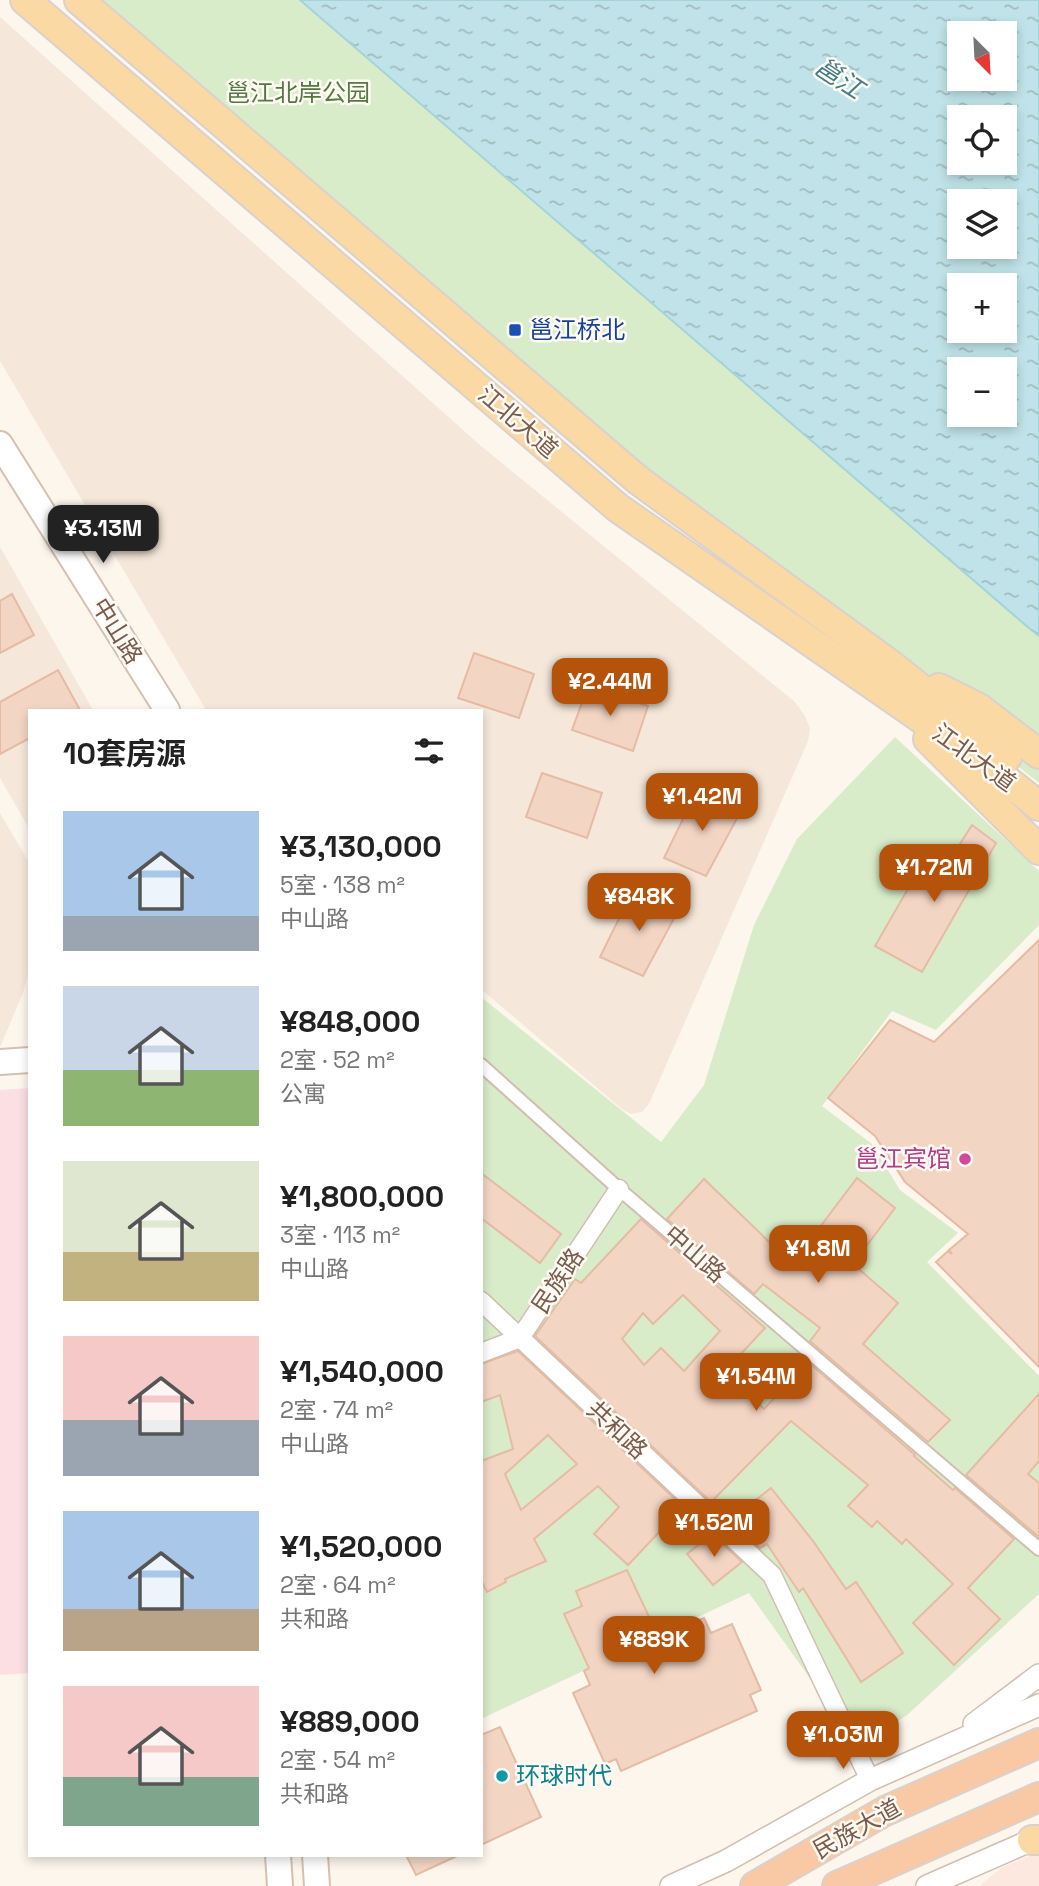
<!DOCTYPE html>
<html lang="zh">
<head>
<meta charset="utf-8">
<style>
  :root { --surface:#fff; --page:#f2f2f2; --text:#222; --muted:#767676; --accent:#b45309 }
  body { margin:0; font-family:"Space Grotesk","Noto Sans SC",sans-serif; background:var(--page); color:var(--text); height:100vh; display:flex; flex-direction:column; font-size:26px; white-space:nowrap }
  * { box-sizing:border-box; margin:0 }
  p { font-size:23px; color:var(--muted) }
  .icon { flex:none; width:38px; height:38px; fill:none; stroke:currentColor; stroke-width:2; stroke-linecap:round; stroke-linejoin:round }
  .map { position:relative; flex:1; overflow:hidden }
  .side { position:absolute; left:28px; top:709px; width:455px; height:1148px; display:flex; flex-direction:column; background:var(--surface); border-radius:0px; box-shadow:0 4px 10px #0003 }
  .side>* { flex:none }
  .needle { width:46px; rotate:156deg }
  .buttons { position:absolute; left:947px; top:21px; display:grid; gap:14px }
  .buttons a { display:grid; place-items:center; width:70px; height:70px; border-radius:0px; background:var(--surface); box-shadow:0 4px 10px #0003; font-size:35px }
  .price { position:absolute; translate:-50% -60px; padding:0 16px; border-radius:14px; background:var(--accent); color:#fff; font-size:23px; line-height:46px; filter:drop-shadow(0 2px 4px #0008) }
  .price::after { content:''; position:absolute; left:50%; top:42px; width:21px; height:16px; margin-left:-10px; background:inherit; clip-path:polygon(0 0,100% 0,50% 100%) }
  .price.current { background:#222; color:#fff }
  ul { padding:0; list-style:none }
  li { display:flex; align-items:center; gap:21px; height:175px; padding:0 35px }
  li span { display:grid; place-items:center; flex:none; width:196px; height:140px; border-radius:0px; color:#555 }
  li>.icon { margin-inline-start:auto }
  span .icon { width:84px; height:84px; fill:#fffc; stroke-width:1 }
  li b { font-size:30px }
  h2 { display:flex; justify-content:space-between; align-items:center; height:84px; padding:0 35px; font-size:30px }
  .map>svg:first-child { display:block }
  .residential { fill:#f5e8da }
  .commercial { fill:#fde8e0 }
  .medical { fill:#fbdfe3 }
  .park { fill:#d8ecc9 }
  .water { fill:url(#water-ripples); stroke:#a5d3da; stroke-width:2; fill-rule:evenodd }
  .building { fill:#f3d5c3; stroke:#e6bba3; stroke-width:2; fill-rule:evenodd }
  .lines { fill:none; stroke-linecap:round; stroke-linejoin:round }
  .pedestrian-casing { stroke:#d1beb0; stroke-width:16 }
  .minor-casing { stroke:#d1beb0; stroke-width:21 }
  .tertiary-casing { stroke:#d1beb0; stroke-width:24 }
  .secondary-casing { stroke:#d6c0b0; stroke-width:28 }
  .primary-casing { stroke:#dad1cd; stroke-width:32 }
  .trunk-casing { stroke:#dad1cd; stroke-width:32 }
  .pedestrian { stroke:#fff; stroke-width:12 }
  .minor { stroke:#fff; stroke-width:18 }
  .tertiary { stroke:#fff; stroke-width:21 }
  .secondary { stroke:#fff; stroke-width:24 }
  .primary { stroke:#fbd9a5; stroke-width:28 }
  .trunk { stroke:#f9c8a4; stroke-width:28 }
  .transit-dot { fill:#1a4fb4; stroke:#fffaf3; stroke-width:2.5 }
  .hotel-dot { fill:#d1479c; stroke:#fffaf3; stroke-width:2.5 }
  .culture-dot { fill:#0f9aa8; stroke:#fffaf3; stroke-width:2.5 }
  .labels { text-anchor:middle; stroke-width:5; stroke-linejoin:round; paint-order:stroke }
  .park-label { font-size:24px; fill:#537a41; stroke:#fffaf3 }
  .transit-label { font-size:24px; fill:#164399; stroke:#fffaf3; text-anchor:start }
  .street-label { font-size:24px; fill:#7a5c4d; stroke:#fffaf3 }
  .hotel-label { font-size:24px; fill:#b23c85; stroke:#fffaf3; text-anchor:end }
  .culture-label { font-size:24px; fill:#0d838f; stroke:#fffaf3; text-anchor:start }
  .water-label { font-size:26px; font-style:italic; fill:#437c86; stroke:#fffaf3 }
</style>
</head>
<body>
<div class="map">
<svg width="1039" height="1886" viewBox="0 0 1039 1886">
  <defs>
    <pattern id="water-ripples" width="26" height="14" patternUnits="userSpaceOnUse" patternTransform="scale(1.75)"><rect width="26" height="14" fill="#bfe3e8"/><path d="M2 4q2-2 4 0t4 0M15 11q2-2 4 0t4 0" fill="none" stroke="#a0bbbe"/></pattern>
  </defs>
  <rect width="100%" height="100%" fill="#fdf6ec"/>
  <g class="residential">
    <polygon points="0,17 481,446 795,702 805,716 810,729 808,741 649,1104 642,1112 631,1114 623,1110 481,989 481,710 206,710 0,361"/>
    <polygon points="0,547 93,710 30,710 30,830 0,778"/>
    <polygon points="0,813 30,864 30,967 23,993 0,1047"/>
  </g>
  <polygon class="commercial" points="1039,1852 1039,1886 979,1886 1001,1868"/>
  <polygon class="medical" points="30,1088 30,1673 0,1675 0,1090"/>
  <g class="park">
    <polygon points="79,0 300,0 1039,636 1039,783 891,665 638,480"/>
    <polygon points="895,737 1039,871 1039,925 936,1030 892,1011 822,1106 872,1144 900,1190 958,1233 927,1262 1039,1376 1039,1594 906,1716 857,1744 749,1593 481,1719 481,997 661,1142 704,1085 754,925 797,839"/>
  </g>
  <path class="water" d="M300 0H1039V636L1030 629ZM959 33H1004V79H959ZM959 117H1004V163H959ZM959 201H1004V247H959ZM959 285H1004V331H959ZM959 369H1004V415H959Z"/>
  <g class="building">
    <polygon points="12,594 34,635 0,653 0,601"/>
    <polygon points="474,653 534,674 519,718 458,698"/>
    <polygon points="58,670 80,710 30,710 30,738 0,754 0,702"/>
    <polygon points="588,686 648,706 633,751 572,730"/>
    <polygon points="542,773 602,793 587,838 526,817"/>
    <polygon points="698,788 741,811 706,876 664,858"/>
    <polygon points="972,825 996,843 922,972 875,946 917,873 935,883"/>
    <polygon points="634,888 678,911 643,976 600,957"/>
    <polygon points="1039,940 1039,1367 936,1262 948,1251 952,1254 949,1250 968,1234 905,1182 875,1136 828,1098 890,1020 934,1042"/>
    <polygon points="481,1173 561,1234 540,1263 481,1218"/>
    <polygon points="857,1178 895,1208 853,1264 898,1303 863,1344 950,1420 928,1442 810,1341 820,1328 763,1284 754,1294 667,1219 704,1179 792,1264"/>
    <path d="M641 1219 765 1328 725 1371 764 1409 808 1362 915 1455 914 1456 953 1490 955 1488 1014 1539 968 1588 1000 1619 954 1665 913 1623 953 1584 906 1539 902 1544 877 1521 872 1527 848 1506 868 1485 791 1421 711 1502 535 1336 575 1279 581 1283ZM683 1295 720 1331 684 1371 661 1348 644 1365 622 1339 643 1313 653 1324Z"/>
    <path d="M518 1351 695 1518 674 1539 664 1527 628 1565 594 1534 619 1507 598 1486 534 1539 546 1561 505 1579 506 1582 487 1592 481 1580V1461L513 1449 500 1395 481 1402V1364ZM548 1435 577 1464 521 1510 505 1474Z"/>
    <polygon points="1039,1394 1039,1461 1028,1474 1039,1483 1039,1537 966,1475"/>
    <polygon points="771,1488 813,1541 846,1589 856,1582 903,1653 861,1682 803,1588 799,1592 767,1544 760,1548 730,1520"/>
    <polygon points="712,1534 742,1562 713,1585 687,1554"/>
    <polygon points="627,1570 659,1638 704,1618 711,1633 732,1624 761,1690 750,1695 757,1711 621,1771 616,1759 605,1764 573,1693 590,1685 584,1671 589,1668 564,1614 582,1606 576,1591"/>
    <polygon points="500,1727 541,1817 481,1845 481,1735"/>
    <polygon points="406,1855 459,1855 416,1875"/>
  </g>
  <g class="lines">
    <g class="pedestrian-casing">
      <polyline id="pedestrian" points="481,1065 619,1189 1039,1549"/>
    </g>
    <g class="minor-casing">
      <g id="minor">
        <polyline points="481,1301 772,1575 870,1780"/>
        <polyline points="481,1353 520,1338 619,1189"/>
      </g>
    </g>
    <g class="tertiary-casing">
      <g id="tertiary">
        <polyline points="974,1724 1039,1675"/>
        <polyline points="671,1886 726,1861 870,1780 1039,1705"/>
        <polyline points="927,1886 1039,1837"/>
      </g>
    </g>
    <g class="secondary-casing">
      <g id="secondary">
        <polyline points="0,444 167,710"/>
        <polyline points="0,1062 30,1060"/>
        <polyline points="278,1855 280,1886"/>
        <polyline points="315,1855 317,1886"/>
      </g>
    </g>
    <g class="primary-casing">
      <g id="primary">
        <polyline points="25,0 618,508 984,762 1039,806"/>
        <polyline points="79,0 638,480 891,665 1007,757"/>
        <polyline points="939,688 979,708 1039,754"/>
        <polyline points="928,739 1039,850"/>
        <polyline points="1032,1840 1039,1840"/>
      </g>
    </g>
    <g class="trunk-casing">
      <g id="trunk">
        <polyline points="755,1886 885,1811 1039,1743"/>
        <polyline points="837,1886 1039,1797"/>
      </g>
    </g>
    <use href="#pedestrian" class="pedestrian"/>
    <use href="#minor" class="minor"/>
    <use href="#tertiary" class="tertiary"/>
    <use href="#secondary" class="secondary"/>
    <use href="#primary" class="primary"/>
    <use href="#trunk" class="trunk"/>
  </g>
  <rect class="transit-dot" x="508" y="323" width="14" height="14" rx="3.5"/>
  <circle class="hotel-dot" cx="965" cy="1159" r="7"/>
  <circle class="culture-dot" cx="502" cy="1776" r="7"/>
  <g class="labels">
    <g class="park-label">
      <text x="298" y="101">邕江北岸公园</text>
    </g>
    <g class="transit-label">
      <text x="529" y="338">邕江桥北</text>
    </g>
    <g class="street-label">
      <text transform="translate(518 422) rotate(41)" y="8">江北大道</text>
      <text transform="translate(117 631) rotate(58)" y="8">中山路</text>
      <text transform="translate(974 758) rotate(36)" y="8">江北大道</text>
      <text transform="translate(695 1254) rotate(41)" y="8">中山路</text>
      <text transform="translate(558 1281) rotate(-56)" y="8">民族路</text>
      <text transform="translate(617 1430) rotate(43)" y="8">共和路</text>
      <text transform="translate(857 1829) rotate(-29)" y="8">民族大道</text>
    </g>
    <g class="hotel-label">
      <text x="951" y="1167">邕江宾馆</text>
    </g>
    <g class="culture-label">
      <text x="516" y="1784">环球时代</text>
    </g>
    <g class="water-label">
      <text transform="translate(839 78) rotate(33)" y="9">邕江</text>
    </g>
  </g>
</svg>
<div class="buttons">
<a><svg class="needle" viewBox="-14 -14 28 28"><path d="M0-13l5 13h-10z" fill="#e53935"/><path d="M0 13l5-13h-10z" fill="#767676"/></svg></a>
<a><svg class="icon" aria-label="locate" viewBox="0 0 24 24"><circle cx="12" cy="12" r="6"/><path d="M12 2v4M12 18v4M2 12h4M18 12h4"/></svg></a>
<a><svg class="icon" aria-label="layers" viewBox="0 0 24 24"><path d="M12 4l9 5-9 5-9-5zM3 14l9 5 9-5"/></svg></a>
<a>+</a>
<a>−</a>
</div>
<b class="price current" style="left:103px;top:565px">¥3.13M</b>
<b class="price" style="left:610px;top:718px">¥2.44M</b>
<b class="price" style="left:702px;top:833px">¥1.42M</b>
<b class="price" style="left:934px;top:904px">¥1.72M</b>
<b class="price" style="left:639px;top:933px">¥848K</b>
<b class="price" style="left:818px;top:1285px">¥1.8M</b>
<b class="price" style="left:756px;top:1413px">¥1.54M</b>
<b class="price" style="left:714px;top:1559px">¥1.52M</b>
<b class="price" style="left:654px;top:1676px">¥889K</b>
<b class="price" style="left:843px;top:1771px">¥1.03M</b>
<section class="side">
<h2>10套房源<svg class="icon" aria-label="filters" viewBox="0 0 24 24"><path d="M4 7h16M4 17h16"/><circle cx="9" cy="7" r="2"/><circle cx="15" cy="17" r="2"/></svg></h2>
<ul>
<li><span style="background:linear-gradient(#a9c7e8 75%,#9aa5b1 0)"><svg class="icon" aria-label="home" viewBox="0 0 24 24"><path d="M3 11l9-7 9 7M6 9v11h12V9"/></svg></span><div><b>¥3,130,000</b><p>5室 · 138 m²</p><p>中山路</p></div></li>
<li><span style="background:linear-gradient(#c9d6e8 60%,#8fb573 0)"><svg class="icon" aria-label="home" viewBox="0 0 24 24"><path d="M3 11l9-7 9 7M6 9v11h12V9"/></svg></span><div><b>¥848,000</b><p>2室 · 52 m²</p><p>公寓</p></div></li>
<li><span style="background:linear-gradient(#dfe7d0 65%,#c2b280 0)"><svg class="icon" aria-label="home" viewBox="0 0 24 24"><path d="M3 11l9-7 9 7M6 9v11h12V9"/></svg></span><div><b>¥1,800,000</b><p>3室 · 113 m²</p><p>中山路</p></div></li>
<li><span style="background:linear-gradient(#f6c9c9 60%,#9aa5b1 0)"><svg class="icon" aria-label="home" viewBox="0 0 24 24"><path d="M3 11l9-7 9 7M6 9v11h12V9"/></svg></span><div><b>¥1,540,000</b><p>2室 · 74 m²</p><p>中山路</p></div></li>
<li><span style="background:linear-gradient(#a9c7e8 70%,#b9a48a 0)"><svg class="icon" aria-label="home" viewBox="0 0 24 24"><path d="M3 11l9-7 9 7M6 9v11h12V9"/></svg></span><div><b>¥1,520,000</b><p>2室 · 64 m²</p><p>共和路</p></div></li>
<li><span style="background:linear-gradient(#f6c9c9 65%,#7fa58c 0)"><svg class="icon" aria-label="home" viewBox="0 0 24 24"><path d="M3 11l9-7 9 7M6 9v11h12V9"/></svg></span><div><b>¥889,000</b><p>2室 · 54 m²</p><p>共和路</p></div></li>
</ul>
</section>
</div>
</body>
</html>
